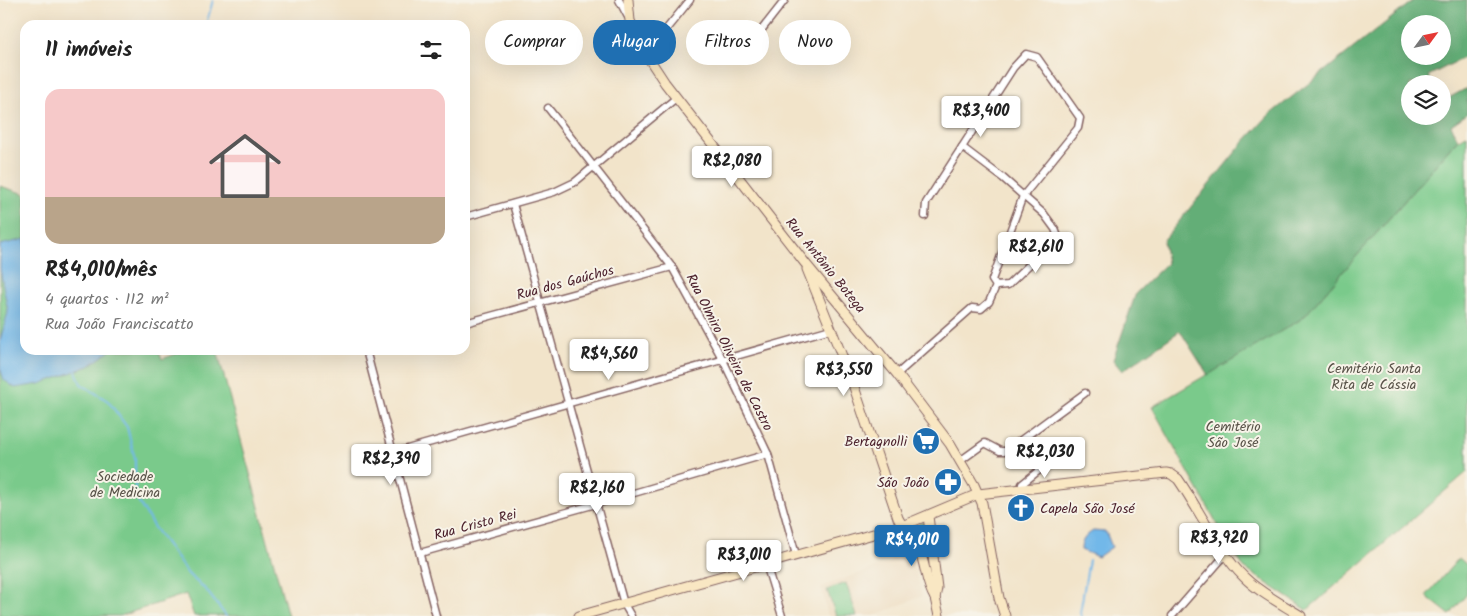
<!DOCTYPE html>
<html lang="pt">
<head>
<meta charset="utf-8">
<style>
  :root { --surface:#fff; --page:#f2f2f2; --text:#222; --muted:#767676; --accent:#1f6fb2 }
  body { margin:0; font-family:Kalam,sans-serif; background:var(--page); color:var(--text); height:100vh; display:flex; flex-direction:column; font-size:19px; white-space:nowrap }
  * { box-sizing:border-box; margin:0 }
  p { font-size:16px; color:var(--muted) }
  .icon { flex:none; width:28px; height:28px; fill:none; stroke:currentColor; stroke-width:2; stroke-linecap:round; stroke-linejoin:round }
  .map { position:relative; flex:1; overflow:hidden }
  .sheet { position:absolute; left:20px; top:20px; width:450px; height:335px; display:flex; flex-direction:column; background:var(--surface); border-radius:15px; box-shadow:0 5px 20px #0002 }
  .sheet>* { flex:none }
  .guide { position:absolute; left:485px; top:20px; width:475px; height:45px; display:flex; gap:10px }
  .needle { width:32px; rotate:57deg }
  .buttons { position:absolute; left:1401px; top:15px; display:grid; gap:10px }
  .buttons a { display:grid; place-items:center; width:50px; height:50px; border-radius:50%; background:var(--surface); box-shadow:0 5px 20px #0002; font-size:25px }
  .price { position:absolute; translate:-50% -42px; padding:0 11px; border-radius:5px; background:#fff; color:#222; font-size:16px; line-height:32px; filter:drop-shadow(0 1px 2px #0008) }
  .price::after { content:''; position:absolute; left:50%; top:30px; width:15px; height:11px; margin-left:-8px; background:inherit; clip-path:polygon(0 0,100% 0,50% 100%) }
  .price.active { background:var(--accent); color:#fff }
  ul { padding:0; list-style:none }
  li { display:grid; align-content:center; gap:10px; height:265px; padding:0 25px }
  li span { display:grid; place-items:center; height:155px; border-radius:15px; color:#555 }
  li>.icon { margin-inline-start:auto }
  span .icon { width:90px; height:90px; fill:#fffc; stroke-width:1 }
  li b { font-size:21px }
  h2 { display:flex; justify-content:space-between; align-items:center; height:60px; padding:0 25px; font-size:21px }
  .tag { padding:0 18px; border-radius:22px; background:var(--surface); box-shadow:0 5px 20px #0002; font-size:18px; line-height:45px }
  .tag.active { background:var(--accent); color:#fff }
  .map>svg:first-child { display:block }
  .built { fill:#ecd8ba }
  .green { fill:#7aca8b; stroke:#62745b }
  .forest { fill:#63ae77; stroke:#566651; fill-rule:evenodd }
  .water { fill:#72b8e9; stroke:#5e6c8a }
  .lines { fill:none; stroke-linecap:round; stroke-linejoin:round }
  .stream { stroke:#72b8e9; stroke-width:2 }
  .street-casing { stroke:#856463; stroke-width:9 }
  .secondary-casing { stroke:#856463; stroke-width:11 }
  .street { stroke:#fff; stroke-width:6 }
  .secondary { stroke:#f9e7c3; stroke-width:9 }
  .labels { text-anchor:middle; stroke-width:4; stroke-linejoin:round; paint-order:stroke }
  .street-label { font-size:14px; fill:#4a1f2b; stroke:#f7f3e8 }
  .park-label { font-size:14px; fill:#585248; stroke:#f7f3e8 }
  .poi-label { font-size:14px; fill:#4a1f2b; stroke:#f7f3e8; text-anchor:end }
</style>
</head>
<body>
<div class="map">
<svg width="1467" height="616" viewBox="0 0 1467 616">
  <rect width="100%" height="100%" fill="#f7f3e8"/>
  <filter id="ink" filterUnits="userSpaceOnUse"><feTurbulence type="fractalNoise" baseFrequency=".02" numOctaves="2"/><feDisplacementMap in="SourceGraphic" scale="10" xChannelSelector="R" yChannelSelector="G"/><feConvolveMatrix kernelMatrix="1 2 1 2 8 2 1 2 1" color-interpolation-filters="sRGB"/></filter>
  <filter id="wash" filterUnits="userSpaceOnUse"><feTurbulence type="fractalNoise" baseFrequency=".0096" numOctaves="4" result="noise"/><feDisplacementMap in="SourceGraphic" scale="20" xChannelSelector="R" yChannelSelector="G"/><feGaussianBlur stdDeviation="1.12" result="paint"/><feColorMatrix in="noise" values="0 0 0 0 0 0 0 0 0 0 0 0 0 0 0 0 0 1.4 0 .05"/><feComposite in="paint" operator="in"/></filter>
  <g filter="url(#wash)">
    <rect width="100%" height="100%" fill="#f2e4ca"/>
    <polygon class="built" points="896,534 911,553 922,596 874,616 828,616 821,587 891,562 884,538"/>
    <g class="green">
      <polygon points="1467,135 1467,472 1307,610 1244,568 1215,520 1152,407 1303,318 1458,139"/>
      <polygon points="0,186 25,194 25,350 158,350 162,359 187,350 217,350 288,616 194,616 186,594 120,616 0,616"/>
      <polygon points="923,522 925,524 932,580 922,549 908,529"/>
      <polygon points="1459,558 1467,565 1467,594 1450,615 1426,596"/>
      <polygon points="846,583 857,616 836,616 827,590"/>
    </g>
    <path class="forest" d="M1414 0H1467V56L1428 76 1432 84H1410V116H1442L1443 101 1467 88V114L1451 125 1458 139 1303 318 1208 375 1180 331 1122 371 1113 360 1136 293 1167 263 1163 241 1243 143 1269 115ZM1410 24H1442V56H1410Z"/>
    <g class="water">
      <polygon points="25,239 25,350 111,350 89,366 40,384 15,388 4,380 0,368 0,340 8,312 0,269 0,245"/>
      <path d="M1093 531 1106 532 1112 547 1098 557 1081 550C1081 541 1085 536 1093 531Z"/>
    </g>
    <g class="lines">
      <g class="stream">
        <polyline points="206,25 213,0"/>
        <polyline points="76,371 81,384 108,401 127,427 135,459 135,496 153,526 188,574 206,590 226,616"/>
        <polyline points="1081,616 1080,613 1089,560"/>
      </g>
    </g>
  </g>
  <g filter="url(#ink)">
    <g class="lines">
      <g class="street-casing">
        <g id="street">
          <polyline points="619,0 628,17"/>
          <polyline points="752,42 785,0"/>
          <polyline points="646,54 690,0"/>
          <polyline points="548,108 672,267 723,360 768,454 796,555"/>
          <polyline points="962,147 1003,178 1044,214 1055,229 1057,234 1055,240 1008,285 996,286"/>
          <polyline points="513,204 624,604 631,616"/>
          <polyline points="925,216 926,203 1013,68 1026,54 1037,57 1080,118 1078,128 1023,196 992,280 996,286"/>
          <polyline points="465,217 554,192 575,182 676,98"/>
          <polyline points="465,323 672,267"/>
          <polyline points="366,350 436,616"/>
          <polyline points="897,374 972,308 981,309 989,302 996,286"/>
          <polyline points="393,453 831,329"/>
          <polyline points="960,461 985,443 1000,451 1006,451 1085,393"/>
          <polyline points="1021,489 1022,484 1052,460"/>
          <polyline points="420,553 596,504 768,454"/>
          <polyline points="766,564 782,616"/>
          <polyline points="1172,616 1226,554"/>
        </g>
      </g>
      <g class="secondary-casing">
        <g id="secondary">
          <polyline points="628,0 630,21 646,54 665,83 805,263 897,374 950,444 974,485 982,503 999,598 1005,616"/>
          <path d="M807 269 852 381 898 518C904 530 915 539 920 552 926 567 926 584 935 598"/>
          <polyline points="928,516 937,588 935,598 939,616"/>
          <path d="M579 616 902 526 978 494 1166 473 1171 474 1178 479C1199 509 1219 553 1244 577 1260 593 1282 604 1301 616"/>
        </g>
      </g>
      <use href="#street" class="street"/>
      <use href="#secondary" class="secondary"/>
    </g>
  </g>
  <defs>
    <g id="supermarket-disc" transform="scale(1.4375)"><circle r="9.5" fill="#1f6fb2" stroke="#f7f3e8"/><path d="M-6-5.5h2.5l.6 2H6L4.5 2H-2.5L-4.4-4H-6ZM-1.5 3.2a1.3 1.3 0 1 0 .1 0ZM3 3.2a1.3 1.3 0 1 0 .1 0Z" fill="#fff"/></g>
    <g id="pharmacy-disc" transform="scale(1.4375)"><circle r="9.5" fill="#1f6fb2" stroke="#f7f3e8"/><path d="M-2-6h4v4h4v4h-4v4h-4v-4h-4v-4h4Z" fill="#fff"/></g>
    <g id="church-disc" transform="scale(1.4375)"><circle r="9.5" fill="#1f6fb2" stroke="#f7f3e8"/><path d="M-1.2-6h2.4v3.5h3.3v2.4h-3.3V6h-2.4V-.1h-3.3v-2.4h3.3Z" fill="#fff"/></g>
  </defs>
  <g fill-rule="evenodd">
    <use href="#supermarket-disc" x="926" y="441"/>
    <use href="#pharmacy-disc" x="948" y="482"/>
    <use href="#church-disc" x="1021" y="508"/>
  </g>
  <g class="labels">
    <g class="street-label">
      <text transform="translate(826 265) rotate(51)" y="5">Rua Antônio Botega</text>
      <text transform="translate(565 282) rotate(-15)" y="5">Rua dos Gaúchos</text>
      <text transform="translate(730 352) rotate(63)" y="5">Rua Olmiro Oliveira de Castro</text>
      <text transform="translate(475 524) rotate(-15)" y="5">Rua Cristo Rei</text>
    </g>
    <g class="park-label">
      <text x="1374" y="373">Cemitério Santa<tspan x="1374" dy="16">Rita de Cássia</tspan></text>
      <text x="1233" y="431">Cemitério<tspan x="1233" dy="16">São José</tspan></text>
      <text x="125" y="481">Sociedade<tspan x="125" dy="16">de Medicina</tspan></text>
    </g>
    <g class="poi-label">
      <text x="907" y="446">Bertagnolli</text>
      <text x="929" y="487">São João</text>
      <text x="1040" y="513" text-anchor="start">Capela São José</text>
    </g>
  </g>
</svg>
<div class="buttons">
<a><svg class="needle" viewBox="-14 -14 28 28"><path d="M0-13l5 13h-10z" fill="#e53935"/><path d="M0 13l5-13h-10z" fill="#767676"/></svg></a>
<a><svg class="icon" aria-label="layers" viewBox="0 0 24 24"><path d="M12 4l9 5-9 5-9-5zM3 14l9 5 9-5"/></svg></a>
</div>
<b class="price" style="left:981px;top:138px">R$3,400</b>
<b class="price" style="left:732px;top:188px">R$2,080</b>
<b class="price" style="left:1036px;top:274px">R$2,610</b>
<b class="price" style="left:609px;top:381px">R$4,560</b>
<b class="price" style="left:844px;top:397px">R$3,550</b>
<b class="price" style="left:1045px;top:479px">R$2,030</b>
<b class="price" style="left:391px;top:486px">R$2,390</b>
<b class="price" style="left:597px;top:515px">R$2,160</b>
<b class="price" style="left:1219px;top:565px">R$3,920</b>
<b class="price active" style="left:912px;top:567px">R$4,010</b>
<b class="price" style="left:744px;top:582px">R$3,010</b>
<div class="guide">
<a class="tag">Comprar</a>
<a class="tag active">Alugar</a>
<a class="tag">Filtros</a>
<a class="tag">Novo</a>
</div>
<section class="sheet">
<h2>11 imóveis<svg class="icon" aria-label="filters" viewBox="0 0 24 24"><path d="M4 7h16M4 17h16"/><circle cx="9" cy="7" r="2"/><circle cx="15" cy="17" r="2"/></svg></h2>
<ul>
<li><span style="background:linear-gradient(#f6c9c9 70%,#b9a48a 0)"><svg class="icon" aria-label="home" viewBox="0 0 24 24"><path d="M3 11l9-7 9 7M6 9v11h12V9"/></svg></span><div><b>R$4,010/mês</b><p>4 quartos · 112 m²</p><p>Rua João Franciscatto</p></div></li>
</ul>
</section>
</div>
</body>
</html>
